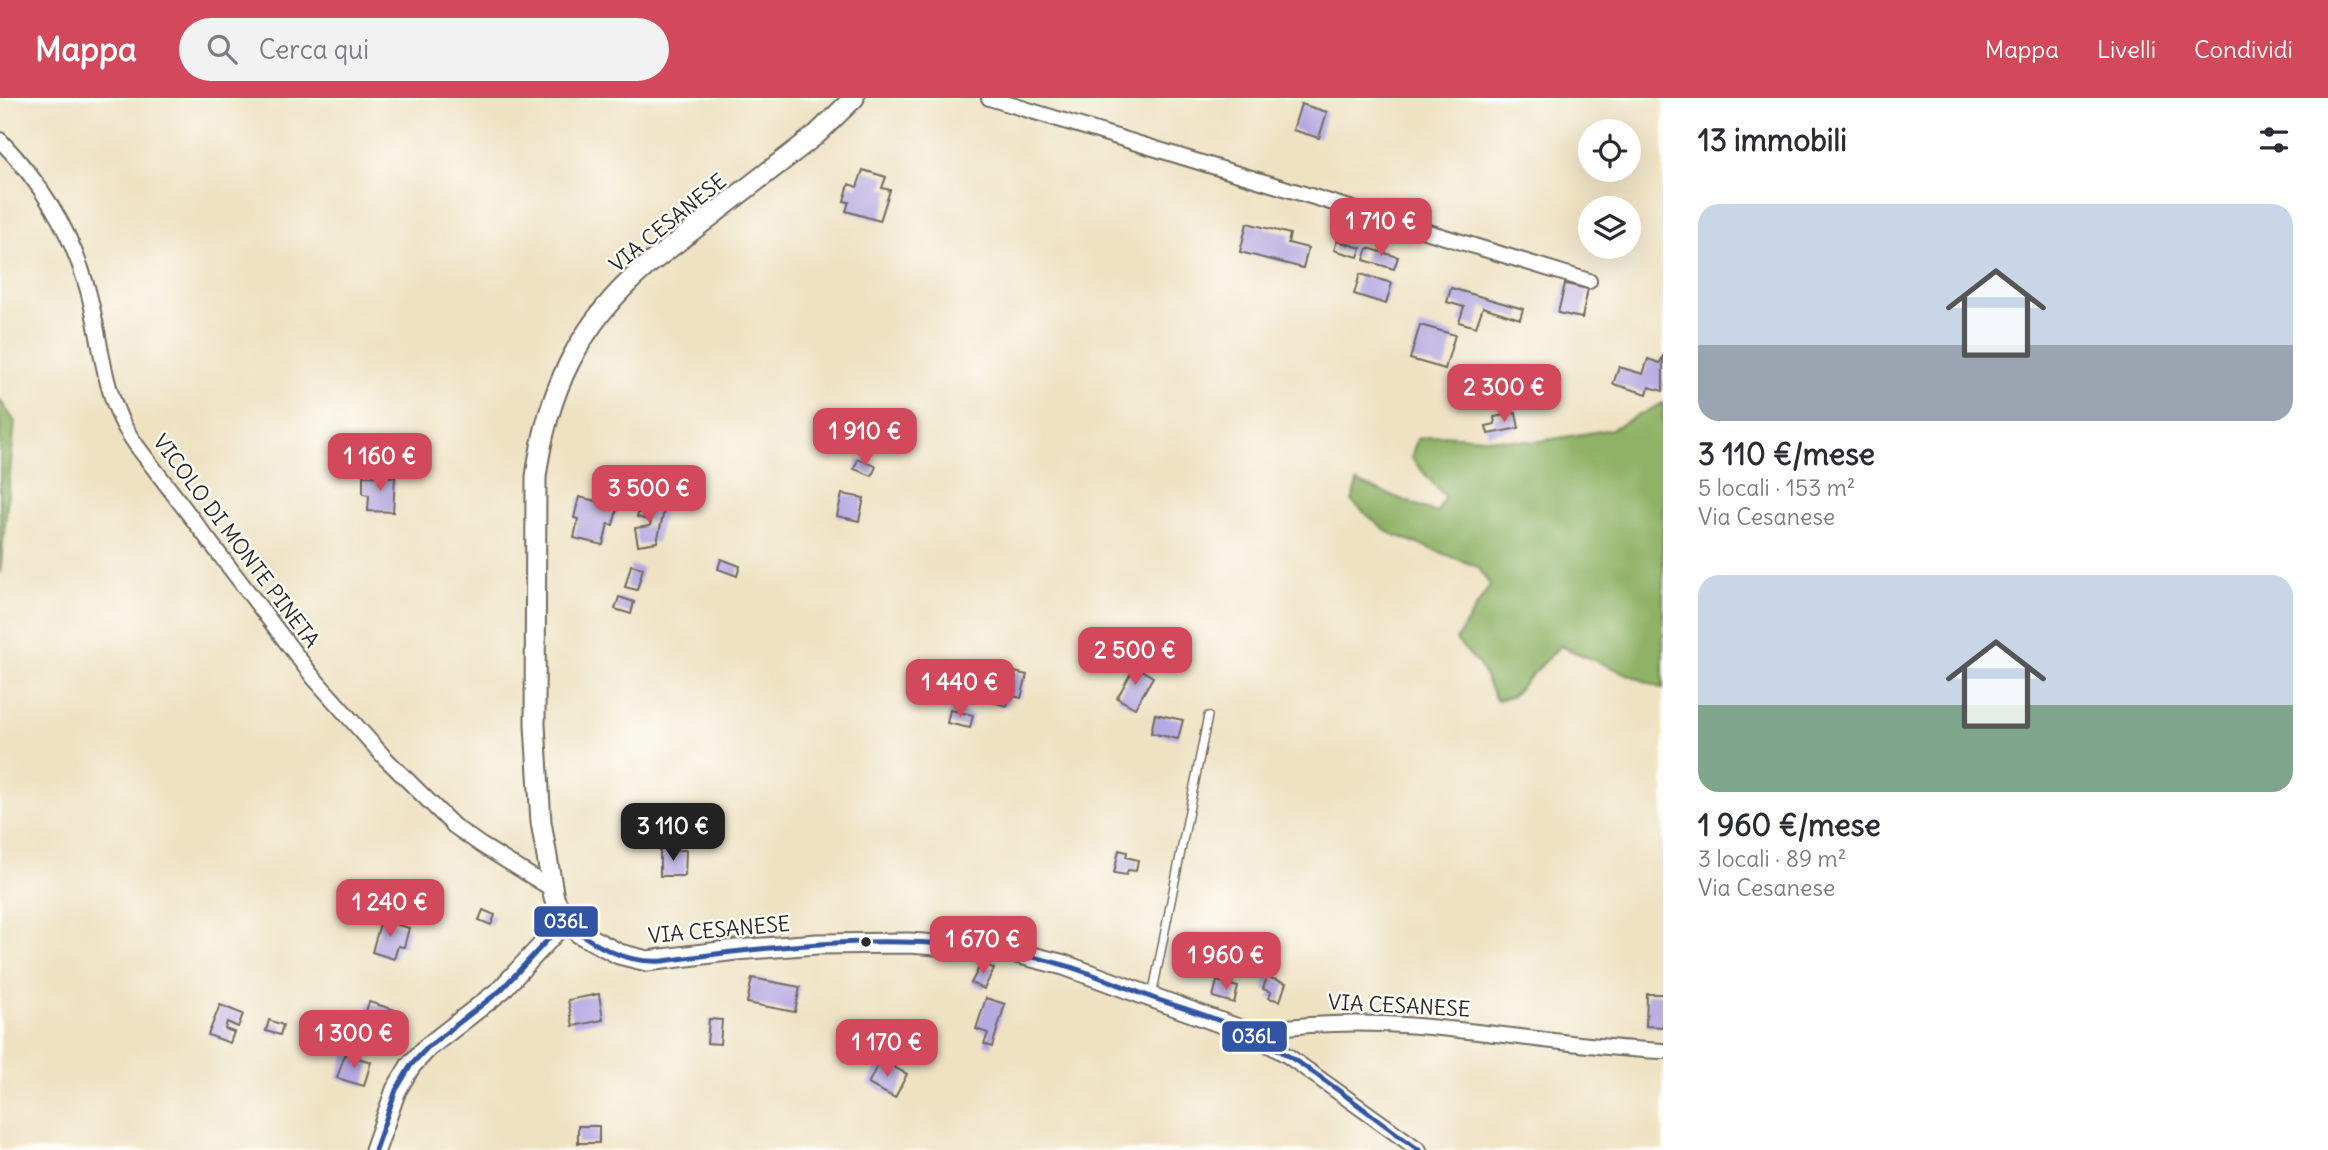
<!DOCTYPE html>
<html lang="it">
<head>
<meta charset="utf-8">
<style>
  :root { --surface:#fff; --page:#f2f2f3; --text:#2b2b33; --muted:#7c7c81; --accent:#d1495b }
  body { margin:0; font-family:Delius,sans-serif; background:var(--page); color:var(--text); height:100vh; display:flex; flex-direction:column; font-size:26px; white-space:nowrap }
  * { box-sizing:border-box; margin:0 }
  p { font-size:23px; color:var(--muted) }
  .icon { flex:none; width:38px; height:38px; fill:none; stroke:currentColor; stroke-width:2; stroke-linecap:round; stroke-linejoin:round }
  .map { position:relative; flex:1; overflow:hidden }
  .details { display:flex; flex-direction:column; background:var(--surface); width:665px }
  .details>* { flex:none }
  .controls { position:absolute; left:1578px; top:21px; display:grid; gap:14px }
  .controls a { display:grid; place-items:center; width:63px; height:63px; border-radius:50%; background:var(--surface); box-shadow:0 7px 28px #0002; font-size:35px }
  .price { position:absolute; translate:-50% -60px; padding:0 16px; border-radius:14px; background:var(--accent); color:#fff; font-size:23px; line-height:46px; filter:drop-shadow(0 2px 4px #0008) }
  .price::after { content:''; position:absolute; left:50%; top:42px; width:21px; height:16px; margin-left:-10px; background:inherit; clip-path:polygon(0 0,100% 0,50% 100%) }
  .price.current { background:#222; color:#fff }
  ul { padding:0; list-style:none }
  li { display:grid; align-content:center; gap:14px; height:371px; padding:0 35px }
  li span { display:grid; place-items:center; height:217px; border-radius:21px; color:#555 }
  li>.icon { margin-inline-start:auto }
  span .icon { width:126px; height:126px; fill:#fffc; stroke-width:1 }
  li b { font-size:30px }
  h2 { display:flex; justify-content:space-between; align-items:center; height:84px; padding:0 35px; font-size:30px }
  header { display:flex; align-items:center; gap:42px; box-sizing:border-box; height:98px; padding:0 35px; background:var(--accent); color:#fff }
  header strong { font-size:33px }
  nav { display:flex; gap:38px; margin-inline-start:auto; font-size:24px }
  .search { width:490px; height:63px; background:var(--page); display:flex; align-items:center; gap:18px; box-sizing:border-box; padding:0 24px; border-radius:38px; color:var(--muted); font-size:26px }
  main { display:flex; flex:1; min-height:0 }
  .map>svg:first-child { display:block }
  .forest { fill:#8fb266; stroke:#5d6e48; stroke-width:2 }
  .building { fill:#b6a9e1 }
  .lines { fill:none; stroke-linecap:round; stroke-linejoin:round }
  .lane-casing { stroke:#706b60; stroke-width:10 }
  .street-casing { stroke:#706b60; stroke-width:18 }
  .secondary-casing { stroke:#706b60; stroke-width:23 }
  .lane { stroke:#fff; stroke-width:7 }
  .street { stroke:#fff; stroke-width:14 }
  .secondary { stroke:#fff; stroke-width:19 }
  .bus-1-casing { stroke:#fdfcf7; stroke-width:10 }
  .bus-1 { stroke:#3155a3; stroke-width:5 }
  .bus-dot { fill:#2b2b2b; stroke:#fdfcf7; stroke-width:2.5 }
  .labels { text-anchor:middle; stroke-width:5; stroke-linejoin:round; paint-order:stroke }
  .street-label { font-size:21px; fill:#2b2b2b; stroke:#fdfcf7 }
  .line-badge { stroke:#fdfcf7; stroke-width:2.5 }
  .badge-label { font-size:19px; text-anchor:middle; font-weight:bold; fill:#fff }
</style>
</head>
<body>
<header>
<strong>Mappa</strong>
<div class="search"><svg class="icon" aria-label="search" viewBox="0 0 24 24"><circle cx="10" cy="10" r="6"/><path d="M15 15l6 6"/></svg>Cerca qui</div>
<nav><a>Mappa</a><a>Livelli</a><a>Condividi</a></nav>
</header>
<main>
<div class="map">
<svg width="1663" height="1052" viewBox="0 0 1663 1052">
  <rect width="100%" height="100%" fill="#fdfcf7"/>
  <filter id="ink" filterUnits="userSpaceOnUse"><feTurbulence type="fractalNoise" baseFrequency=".0143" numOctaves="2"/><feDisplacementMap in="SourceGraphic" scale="14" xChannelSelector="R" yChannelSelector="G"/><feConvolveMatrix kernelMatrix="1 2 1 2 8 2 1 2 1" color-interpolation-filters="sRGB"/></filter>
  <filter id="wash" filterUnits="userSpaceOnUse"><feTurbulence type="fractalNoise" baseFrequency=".00686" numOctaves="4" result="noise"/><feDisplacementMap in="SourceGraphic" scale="28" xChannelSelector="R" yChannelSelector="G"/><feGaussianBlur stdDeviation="1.57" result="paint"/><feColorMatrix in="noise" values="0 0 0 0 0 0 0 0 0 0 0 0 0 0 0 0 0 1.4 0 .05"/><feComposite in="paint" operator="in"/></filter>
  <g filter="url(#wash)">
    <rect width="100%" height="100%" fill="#efe2c3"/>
    <g class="forest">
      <polygon points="0,302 15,324 0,476"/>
      <polygon points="1663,305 1663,591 1560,548 1511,599 1496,602 1480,568 1456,542 1490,487 1478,469 1387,434 1352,404 1357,384 1437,415 1445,399 1411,360 1417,341 1444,337 1535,344 1612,331"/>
    </g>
    <g id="blocks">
      <g class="building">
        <polygon points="1301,6 1327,14 1319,40 1293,32"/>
        <polygon points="863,72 886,79 882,90 890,92 880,123 846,113 849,104 844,103 849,86 857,89"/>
        <polygon points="1247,125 1290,136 1288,145 1308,150 1303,170 1240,154"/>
        <polygon points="1337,143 1361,150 1358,159 1334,152"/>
        <polygon points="1368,150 1398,159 1394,171 1364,162"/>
        <polygon points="1360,176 1392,185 1386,206 1354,196"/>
        <polygon points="1565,186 1588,191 1582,220 1558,215"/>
        <polygon points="1451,190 1523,211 1520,221 1483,209 1476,229 1459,224 1464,209 1447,204"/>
        <polygon points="1420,227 1455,237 1445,271 1410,261"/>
        <polygon points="1663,257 1663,293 1649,289 1647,296 1613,286 1619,269 1643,276 1648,261 1660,265"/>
        <polygon points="1516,315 1519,330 1488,336 1486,328 1495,326 1494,319"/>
        <polygon points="858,361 876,368 872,378 854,371"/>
        <polygon points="363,378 395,379 393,414 368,413 369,397 363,396"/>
        <polygon points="842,396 864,400 859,423 837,418"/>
        <polygon points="579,399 618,408 613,427 608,426 603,447 574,440 578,421 574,420"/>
        <polygon points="640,407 664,413 657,444 638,447 635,430 650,428 651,423 637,419"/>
        <polygon points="721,461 740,468 737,478 718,471"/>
        <polygon points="631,467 643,470 637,492 625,489"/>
        <polygon points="619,499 634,504 631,516 615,511"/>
        <polygon points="1135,568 1153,579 1135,610 1117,600"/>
        <polygon points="1002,571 1027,577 1021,600 1010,597 1007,608 993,604"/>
        <polygon points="950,612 973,617 970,630 947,625"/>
        <polygon points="1155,616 1183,622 1178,641 1151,635"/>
        <polygon points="660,752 686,752 685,778 660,778"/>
        <polygon points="1119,752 1127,754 1126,759 1138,762 1136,773 1128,772 1126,777 1114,775"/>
        <polygon points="483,812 495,817 491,827 479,822"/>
        <polygon points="381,822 409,830 404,849 398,848 394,861 372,854"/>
        <polygon points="1184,836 1197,838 1194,856 1181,854"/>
        <polygon points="982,864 994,871 984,891 971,885"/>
        <polygon points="1267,879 1286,885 1280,903 1269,900 1271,894 1263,891"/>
        <polygon points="752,880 800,889 795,914 747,905"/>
        <polygon points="1217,883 1238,889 1234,905 1213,899"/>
        <polygon points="599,896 603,922 573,928 568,902"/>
        <polygon points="1647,896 1663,896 1663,929 1646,928"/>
        <polygon points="986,900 1005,906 992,949 984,946 988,935 976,931"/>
        <polygon points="369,904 395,912 391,922 385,920 382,932 362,926"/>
        <polygon points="220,907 243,916 238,929 227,924 225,931 234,934 230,945 208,937"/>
        <polygon points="709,921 722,922 720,946 707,945"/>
        <polygon points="269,922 283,927 280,937 266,933"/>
        <polygon points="345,956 371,964 364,988 337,980"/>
        <polygon points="880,962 907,976 895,1000 868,986"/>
        <rect x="578" y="1028" width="21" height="17"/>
      </g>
    </g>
  </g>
  <g filter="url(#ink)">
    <use href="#blocks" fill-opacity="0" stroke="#706b60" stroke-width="2"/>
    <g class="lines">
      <g class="lane-casing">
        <polyline id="lane" points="1152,898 1208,618"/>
      </g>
      <g class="street-casing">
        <g id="street">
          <polyline points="989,0 1589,183"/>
          <path d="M0 42C41 85 70 131 87 189 99 230 101 275 118 315 124 331 135 346 146 360L313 579 385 660 454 728 481 747 552 791"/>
          <path d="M1246 934C1292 927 1339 924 1385 926 1478 930 1570 949 1663 953"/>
          <polyline points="1246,934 1288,958 1419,1052"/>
        </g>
      </g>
      <g class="secondary-casing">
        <g id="secondary">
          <path d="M854 0 817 36 645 169C579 226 547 294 536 379L535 627 541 724 554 800 565 823 579 835 619 856 647 863 736 852 817 846 909 845 1004 852 1064 867 1246 934"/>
          <polyline points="375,1052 396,992 411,967 428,949 501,892 565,823"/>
        </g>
      </g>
      <use href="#lane" class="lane"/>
      <use href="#street" class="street"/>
      <use href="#secondary" class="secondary"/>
      <g class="bus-1-casing">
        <path id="bus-1" d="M375 1052 396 992 411 967 428 949 501 892 565 823C592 847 626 866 663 863 794 845 934 829 1064 867 1094 876 1124 889 1153 900 1184 911 1219 920 1248 935 1309 966 1363 1012 1419 1052"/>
      </g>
      <use href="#bus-1" class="bus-1"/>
    </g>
  </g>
  <circle class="bus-dot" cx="866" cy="844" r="6"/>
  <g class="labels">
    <g class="street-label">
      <text transform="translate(668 125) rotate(-39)" y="7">VIA CESANESE</text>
      <text transform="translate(236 443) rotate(53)" y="7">VICOLO DI MONTE PINETA</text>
      <text transform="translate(719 832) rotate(-5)" y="7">VIA CESANESE</text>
      <text transform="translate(1399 908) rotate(3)" y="7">VIA CESANESE</text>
    </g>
  </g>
  <g class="line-badge">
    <rect x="533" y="807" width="66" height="33" rx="7" fill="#3155a3"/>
    <rect x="1221" y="922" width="67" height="33" rx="7" fill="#3155a3"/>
  </g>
  <g class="badge-label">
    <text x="566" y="830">036L</text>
    <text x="1254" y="945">036L</text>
  </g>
</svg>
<div class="controls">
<a><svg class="icon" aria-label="locate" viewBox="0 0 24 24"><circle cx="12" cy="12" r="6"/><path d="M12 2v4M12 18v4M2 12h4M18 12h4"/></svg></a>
<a><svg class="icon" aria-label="layers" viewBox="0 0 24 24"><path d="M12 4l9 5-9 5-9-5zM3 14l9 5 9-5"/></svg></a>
</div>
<b class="price" style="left:1381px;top:160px">1 710 €</b>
<b class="price" style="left:1504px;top:326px">2 300 €</b>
<b class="price" style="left:865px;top:370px">1 910 €</b>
<b class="price" style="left:380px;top:395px">1 160 €</b>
<b class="price" style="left:649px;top:427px">3 500 €</b>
<b class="price" style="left:1135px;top:589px">2 500 €</b>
<b class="price" style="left:960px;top:621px">1 440 €</b>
<b class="price current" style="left:673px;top:765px">3 110 €</b>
<b class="price" style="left:390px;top:841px">1 240 €</b>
<b class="price" style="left:983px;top:878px">1 670 €</b>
<b class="price" style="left:1226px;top:894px">1 960 €</b>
<b class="price" style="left:354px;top:972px">1 300 €</b>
<b class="price" style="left:887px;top:981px">1 170 €</b>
</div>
<section class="details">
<h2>13 immobili<svg class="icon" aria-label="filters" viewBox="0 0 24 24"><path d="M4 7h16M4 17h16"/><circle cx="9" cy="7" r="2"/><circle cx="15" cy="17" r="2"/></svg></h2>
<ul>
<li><span style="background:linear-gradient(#c9d6e8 65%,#9aa5b1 0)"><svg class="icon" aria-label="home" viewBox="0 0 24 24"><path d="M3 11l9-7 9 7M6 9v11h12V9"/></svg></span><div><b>3 110 €/mese</b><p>5 locali · 153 m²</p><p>Via Cesanese</p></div></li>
<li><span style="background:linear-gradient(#c9d6e8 60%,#7fa58c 0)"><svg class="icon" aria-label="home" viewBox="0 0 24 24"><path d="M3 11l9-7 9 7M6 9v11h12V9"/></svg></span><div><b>1 960 €/mese</b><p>3 locali · 89 m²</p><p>Via Cesanese</p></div></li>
</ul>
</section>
</main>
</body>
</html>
